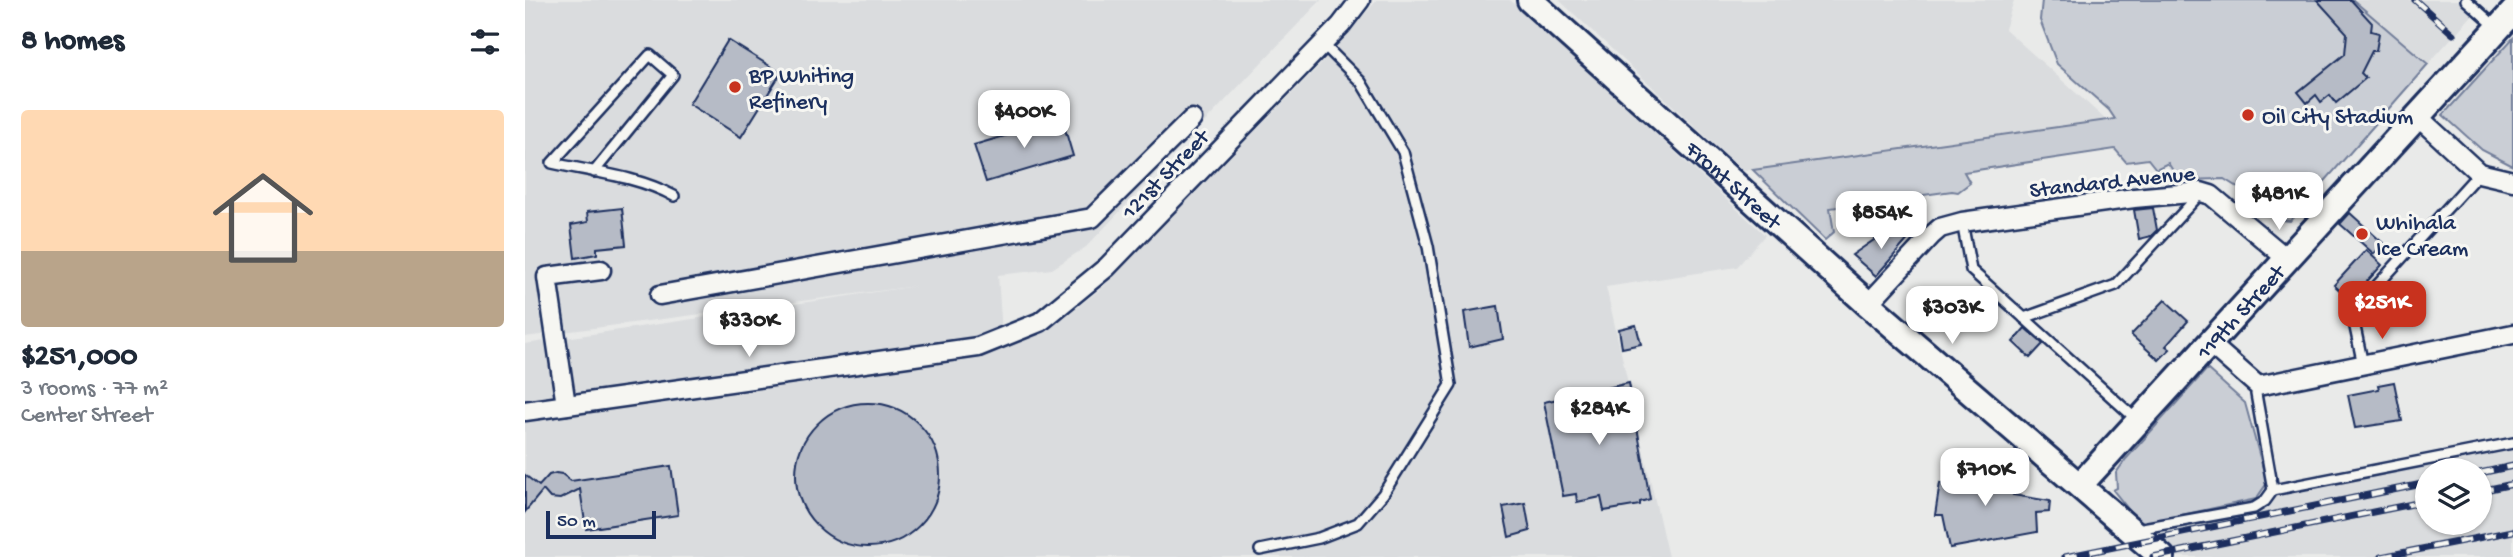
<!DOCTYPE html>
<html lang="en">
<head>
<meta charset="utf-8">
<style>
  :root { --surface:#fff; --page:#f2f2f3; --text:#1f2937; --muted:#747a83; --accent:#c8321e }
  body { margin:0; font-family:"Gochi Hand",sans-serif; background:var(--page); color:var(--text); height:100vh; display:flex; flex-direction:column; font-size:26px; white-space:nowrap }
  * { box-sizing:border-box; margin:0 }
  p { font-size:23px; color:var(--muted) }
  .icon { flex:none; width:38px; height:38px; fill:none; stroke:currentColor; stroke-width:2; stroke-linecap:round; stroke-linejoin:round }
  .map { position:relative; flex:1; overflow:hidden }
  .side { display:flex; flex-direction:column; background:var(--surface); width:525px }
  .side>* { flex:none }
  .controls { position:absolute; left:1890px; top:458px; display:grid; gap:14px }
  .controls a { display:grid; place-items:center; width:77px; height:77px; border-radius:50%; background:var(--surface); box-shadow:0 2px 5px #0004; font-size:35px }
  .scale { position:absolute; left:21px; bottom:18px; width:110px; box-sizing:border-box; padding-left:7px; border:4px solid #1b2f5e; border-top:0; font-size:19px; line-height:24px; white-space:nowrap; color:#1b2f5e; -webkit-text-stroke:5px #f6f6f2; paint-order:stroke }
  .price { position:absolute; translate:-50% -60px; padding:0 16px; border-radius:14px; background:#fff; color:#222; font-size:23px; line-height:46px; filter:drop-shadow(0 2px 4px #0008) }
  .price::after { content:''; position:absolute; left:50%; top:42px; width:21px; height:16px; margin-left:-10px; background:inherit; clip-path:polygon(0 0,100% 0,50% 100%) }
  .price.selected { background:var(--accent); color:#fff }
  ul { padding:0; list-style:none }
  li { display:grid; align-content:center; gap:14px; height:371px; padding:0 21px }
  li span { display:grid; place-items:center; height:217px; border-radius:7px; color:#555 }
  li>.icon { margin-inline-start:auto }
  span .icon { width:126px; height:126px; fill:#fffc; stroke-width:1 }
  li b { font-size:30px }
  h2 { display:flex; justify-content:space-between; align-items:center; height:84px; padding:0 21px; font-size:30px }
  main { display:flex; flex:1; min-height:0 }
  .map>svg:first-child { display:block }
  .built { fill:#dadcde; fill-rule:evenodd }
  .green { fill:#caced5; stroke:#727e9a; stroke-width:2 }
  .building { fill:#b6bbc6; stroke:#1b2f5e; stroke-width:2 }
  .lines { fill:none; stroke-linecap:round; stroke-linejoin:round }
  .lane-casing { stroke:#1b2f5e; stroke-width:14 }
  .street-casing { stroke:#1b2f5e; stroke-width:23 }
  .secondary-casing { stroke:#1b2f5e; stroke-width:30 }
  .lane { stroke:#f6f6f2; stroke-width:9 }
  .street { stroke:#f6f6f2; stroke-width:18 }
  .secondary { stroke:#f6f6f2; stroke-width:24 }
  .rail-casing { stroke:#1b2f5e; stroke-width:7 }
  .rail { stroke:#f6f6f2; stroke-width:4.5; stroke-dasharray:13; stroke-linecap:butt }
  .poi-dot { fill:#c8321e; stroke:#f6f6f2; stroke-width:2.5 }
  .labels { text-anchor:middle; stroke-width:6; stroke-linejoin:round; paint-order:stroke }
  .poi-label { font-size:23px; fill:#1b2f5e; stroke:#f6f6f2; text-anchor:start }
  .street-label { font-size:23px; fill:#1b2f5e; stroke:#f6f6f2 }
</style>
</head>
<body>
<main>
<section class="side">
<h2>8 homes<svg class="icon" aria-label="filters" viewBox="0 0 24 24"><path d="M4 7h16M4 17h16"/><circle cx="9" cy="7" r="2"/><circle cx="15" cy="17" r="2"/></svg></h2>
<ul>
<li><span style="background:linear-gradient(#ffd9b3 65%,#b9a48a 0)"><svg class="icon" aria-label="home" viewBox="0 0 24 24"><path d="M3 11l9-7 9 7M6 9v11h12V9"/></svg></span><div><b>$251,000</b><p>3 rooms · 77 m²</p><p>Center Street</p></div></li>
</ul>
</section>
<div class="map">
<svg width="1988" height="557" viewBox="0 0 1988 557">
  <rect width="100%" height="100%" fill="#e9eae9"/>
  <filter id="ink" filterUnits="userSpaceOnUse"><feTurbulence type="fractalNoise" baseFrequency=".0143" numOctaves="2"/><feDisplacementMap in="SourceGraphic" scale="14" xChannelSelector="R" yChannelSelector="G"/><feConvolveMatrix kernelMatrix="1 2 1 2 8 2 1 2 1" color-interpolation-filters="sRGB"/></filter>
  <g filter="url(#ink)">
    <g class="built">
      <polygon points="0,0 796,0 561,247 527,269 473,275 478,349 539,318 578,287 793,67 852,0 985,0 1240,235 1212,267 1081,287 1143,557 0,557 0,344 391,286 0,337"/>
      <polygon points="1034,0 1489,0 1480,29 1581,120 1218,171"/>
      <polygon points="1828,0 1941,0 1952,10 1903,64"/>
      <path d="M1988 448V557H1649L1615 524ZM1902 471H1955V523H1902Z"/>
    </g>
    <g class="green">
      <polygon points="1517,0 1828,0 1903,64 1765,221 1757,220 1744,207 1699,179 1654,180 1643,163 1631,169 1623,159 1601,162 1590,149 1439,172 1445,183 1433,192 1427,191 1305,208 1309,232 1300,240 1228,170 1590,119 1584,110 1532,64 1515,20"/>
      <polygon points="1988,38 1988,166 1957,150 1918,115"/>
      <polygon points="1682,369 1720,403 1742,483 1731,499 1615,524 1588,490 1592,488 1591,473 1601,459"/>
    </g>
    <g class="building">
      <polygon points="1792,0 1826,0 1847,23 1846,31 1854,33 1851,51 1847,51 1836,73 1841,78 1811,103 1805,95 1796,102 1791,95 1782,103 1773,92 1820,54 1822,33"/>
      <polygon points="203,40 256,73 216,137 164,104"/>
      <polygon points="537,119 548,156 461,182 449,145"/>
      <polygon points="97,208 101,245 72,248 72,254 50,258 46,225 63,222 62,212"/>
      <polygon points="1628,208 1632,230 1626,236 1614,239 1609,210"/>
      <polygon points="1825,213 1858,243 1849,254 1815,224"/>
      <polygon points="1378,231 1385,237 1351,276 1327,255 1352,238"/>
      <polygon points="1841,250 1857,265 1825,300 1809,285"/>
      <polygon points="1640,300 1663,321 1641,346 1645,349 1634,360 1606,335"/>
      <polygon points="973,306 978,339 944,347 939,312"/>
      <polygon points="1111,325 1116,344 1097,348 1094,329"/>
      <polygon points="1500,328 1518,344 1505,358 1488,342"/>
      <polygon points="1869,382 1877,421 1830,428 1823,395 1854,389 1853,385"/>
      <polygon points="1104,383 1125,499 1115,502 1115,505 1079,511 1076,497 1052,502 1051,494 1038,496 1019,402"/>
      <circle cx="343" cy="475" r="72"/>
      <polygon points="1429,462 1490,482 1488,495 1525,501 1524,512 1511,513 1512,532 1425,548 1418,515 1410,515 1415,483 1426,485"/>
      <polygon points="146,466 153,515 61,529 55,489 35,499 25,498 18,490 0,512 0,475 14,486 24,475 31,473 37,474 46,481"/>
      <polygon points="1000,503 1005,531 984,537 978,507"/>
    </g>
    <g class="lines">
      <g class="lane-casing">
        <g id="lane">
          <polyline points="1941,0 1971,27"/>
          <path d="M69 172 148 75 125 55 27 163C67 172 113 176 149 196"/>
          <polyline points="1437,222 1446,270 1611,419"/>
          <polyline points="1499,318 1591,285 1675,194"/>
          <polyline points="1838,365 1827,313 1954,173"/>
          <polyline points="1733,386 1731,394 1748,490"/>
          <polyline points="1612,529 1729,508 1740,501 1748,490 1988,443"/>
          <polyline points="735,550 794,538 833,523 858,494 926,385 903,246 878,152 836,82 798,44"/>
        </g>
      </g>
      <g class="street-casing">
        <g id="street">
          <polyline points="1892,116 1954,173 1988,181"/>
          <polyline points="135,295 567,218 667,119"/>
          <polyline points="1343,304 1407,235 1415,228 1437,222 1609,198 1676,192 1686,195 1761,258"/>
          <polyline points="1684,343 1733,386 1988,334"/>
          <polyline points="41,405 22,277 76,270"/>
          <polyline points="0,411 453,347 515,322 582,267 816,25 835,0"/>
        </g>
      </g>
      <g class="secondary-casing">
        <g id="secondary">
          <path id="s1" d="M1005 0 1343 304 1637 557"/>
          <path id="s2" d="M1555 485 1988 12"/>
        </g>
      </g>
      <use href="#lane" class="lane"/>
      <use href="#street" class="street"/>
      <use href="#secondary" class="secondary"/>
      <g class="rail-casing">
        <g id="rail">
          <polyline points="1890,0 1928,34"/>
          <polyline points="1955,473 1988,466"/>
          <polyline points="1955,491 1988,484"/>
          <polyline points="1540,557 1902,483"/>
          <polyline points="1628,557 1902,501"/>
          <polyline points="1856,557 1988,531"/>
        </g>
      </g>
      <use href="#rail" class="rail"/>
    </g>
  </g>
  <g class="poi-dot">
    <circle cx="210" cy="87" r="7"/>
    <circle cx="1723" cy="115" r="7"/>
    <circle cx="1837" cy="234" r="7"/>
  </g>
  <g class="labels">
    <g class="poi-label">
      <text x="224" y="82">BP Whiting<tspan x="224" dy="26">Refinery</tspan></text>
      <text x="1737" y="123">Oil City Stadium</text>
      <text x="1851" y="229">Whihala<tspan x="1851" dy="26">Ice Cream</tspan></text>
    </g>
    <g class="street-label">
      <text transform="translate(639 173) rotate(-46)" y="8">121st Street</text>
      <text transform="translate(1587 180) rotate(-6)" y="8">Standard Avenue</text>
      <text dy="8" stroke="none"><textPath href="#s1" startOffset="275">Front Street</textPath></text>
      <text dy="8" stroke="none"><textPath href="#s2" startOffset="236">119th Street</textPath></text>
    </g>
  </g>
</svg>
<div class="controls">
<a><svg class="icon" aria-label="layers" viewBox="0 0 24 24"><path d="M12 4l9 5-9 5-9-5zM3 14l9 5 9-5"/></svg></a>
</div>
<div class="scale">50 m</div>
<b class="price" style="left:499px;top:150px">$400K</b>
<b class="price" style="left:1754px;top:232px">$481K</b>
<b class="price" style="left:1356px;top:251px">$854K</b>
<b class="price selected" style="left:1857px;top:341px">$251K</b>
<b class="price" style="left:1427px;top:346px">$303K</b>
<b class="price" style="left:224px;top:359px">$330K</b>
<b class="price" style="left:1074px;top:447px">$284K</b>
<b class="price" style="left:1460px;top:508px">$710K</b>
</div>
</main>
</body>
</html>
